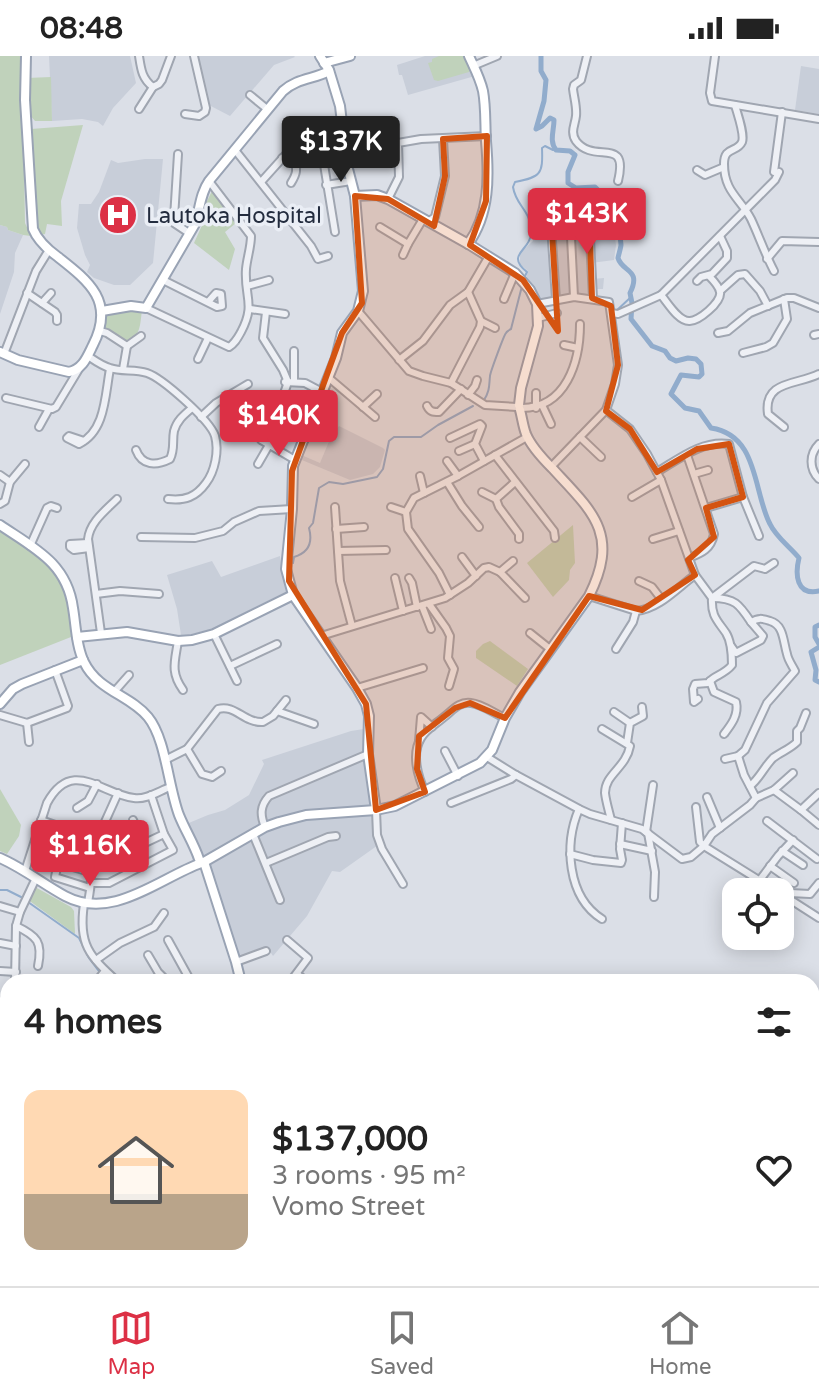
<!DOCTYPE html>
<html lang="en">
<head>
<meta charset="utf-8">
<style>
  :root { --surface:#fff; --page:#f2f2f2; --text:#222; --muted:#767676; --line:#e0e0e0; --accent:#dc3045 }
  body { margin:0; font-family:"Varela Round",sans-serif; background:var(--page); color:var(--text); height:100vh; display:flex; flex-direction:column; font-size:30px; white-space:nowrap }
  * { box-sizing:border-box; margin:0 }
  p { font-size:26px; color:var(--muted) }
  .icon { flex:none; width:44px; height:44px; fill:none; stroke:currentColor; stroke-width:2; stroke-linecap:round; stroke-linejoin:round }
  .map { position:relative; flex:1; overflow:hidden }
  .side { position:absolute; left:0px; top:918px; width:820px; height:312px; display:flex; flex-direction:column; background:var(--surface); border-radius:24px 24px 0 0; box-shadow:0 4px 20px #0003 }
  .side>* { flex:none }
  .buttons { position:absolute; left:722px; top:822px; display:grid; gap:16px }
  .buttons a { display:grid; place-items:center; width:72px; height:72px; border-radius:16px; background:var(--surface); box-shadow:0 4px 20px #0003; font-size:40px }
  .price { position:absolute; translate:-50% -68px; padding:0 18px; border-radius:8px; background:var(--accent); color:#fff; font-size:26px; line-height:52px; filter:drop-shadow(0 2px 4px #0008) }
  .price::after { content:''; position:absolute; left:50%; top:48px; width:24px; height:18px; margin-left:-12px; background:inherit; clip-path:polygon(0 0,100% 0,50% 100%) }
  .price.on { background:#222; color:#fff }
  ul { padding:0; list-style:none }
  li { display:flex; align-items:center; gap:24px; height:200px; padding:0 24px }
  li+li { border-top:2px solid var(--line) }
  li span { display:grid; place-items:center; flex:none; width:224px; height:160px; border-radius:16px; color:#555 }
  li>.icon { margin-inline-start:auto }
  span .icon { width:96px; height:96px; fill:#fffc; stroke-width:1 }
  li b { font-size:34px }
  h2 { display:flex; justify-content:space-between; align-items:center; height:96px; padding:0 24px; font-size:34px }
  .status { display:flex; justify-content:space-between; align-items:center; height:56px; padding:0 40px; background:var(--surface); direction:ltr }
  .status svg { height:22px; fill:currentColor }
  .dock { display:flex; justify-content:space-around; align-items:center; height:112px; border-top:2px solid var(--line); background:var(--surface); font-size:22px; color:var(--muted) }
  .dock a { display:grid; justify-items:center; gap:4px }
  .dock .on { color:var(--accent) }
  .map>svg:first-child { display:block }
  .built { fill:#c8ced9 }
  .green { fill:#c0d2bb }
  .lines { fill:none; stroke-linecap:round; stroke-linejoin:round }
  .stream { stroke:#91accc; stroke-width:2 }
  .river { stroke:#91accc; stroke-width:5 }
  .minor-casing { stroke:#a0a6b1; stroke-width:10 }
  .major-casing { stroke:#99a3b4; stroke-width:12 }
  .minor { stroke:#eef0f5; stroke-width:6 }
  .major { stroke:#fff; stroke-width:8 }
  .marked { fill:#d45411; fill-opacity:0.2; stroke:#d45411; stroke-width:6; stroke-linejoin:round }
  .labels { text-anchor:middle; stroke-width:7; stroke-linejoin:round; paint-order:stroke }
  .poi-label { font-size:22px; fill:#232c3e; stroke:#eaeef5; text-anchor:start }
</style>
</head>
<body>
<div class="status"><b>08:48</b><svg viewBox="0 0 49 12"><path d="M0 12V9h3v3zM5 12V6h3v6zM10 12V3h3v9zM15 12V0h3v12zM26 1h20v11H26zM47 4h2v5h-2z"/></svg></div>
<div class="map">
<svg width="819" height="1230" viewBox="0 0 819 1230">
  <rect width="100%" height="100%" fill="#dbdfe7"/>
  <g class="built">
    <polygon points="49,0 130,0 136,27 113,52 103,70 98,66 82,63 52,65"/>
    <polygon points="194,0 294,0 295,1 274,9 230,60 207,48"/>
    <polygon points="425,0 464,0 475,20 408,39 402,19 399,19 397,9"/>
    <polygon points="801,10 819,13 819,58 795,54"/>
    <polygon points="145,103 163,103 153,207 130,229 114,229 94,222 87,216 90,209 85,199 77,172 79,148 91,148 99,136 111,104 118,107"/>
    <polygon points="549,154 552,160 557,159 581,168 585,162 596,169 606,170 614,175 616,189 614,204 591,207 592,223 604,222 603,233 592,233 593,242 574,241 537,248 525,227 528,215 520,208 520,197 533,185 531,155"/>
    <polygon points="0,169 7,171 8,174 23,179 15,197 14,216 0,258"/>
    <polygon points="339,370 383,392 385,394 380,411 373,418 350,424 297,402 299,398 320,407 330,383"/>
    <polygon points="280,500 286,536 212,573 192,578 181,579 177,553 167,519 212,505 221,521"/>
    <polygon points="370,672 381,787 340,816 332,815 307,860 273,900 269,894 236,906 201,802 184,769 208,759 225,754 249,739 264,708 262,704 351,675"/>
  </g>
  <g class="green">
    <polygon points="0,0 22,0 25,167 31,180 23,179 8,174 7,171 0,169"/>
    <polygon points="439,0 463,0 470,14 469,16 438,25 434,24 428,7 432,6 432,3"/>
    <polygon points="51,21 52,65 35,65 30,59 27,22"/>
    <polygon points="83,69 61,145 62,170 47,168 45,178 40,179 35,164 31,73"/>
    <polygon points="212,135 236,167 225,176 235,193 229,214 194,187 204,165 206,147"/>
    <path d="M136 253 142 254C140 269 141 279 127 287L105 272 106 257Z"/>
    <polygon points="573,469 575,507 570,514 569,524 553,541 527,507"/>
    <path d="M0 471C21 485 51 500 62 525 70 542 70 562 71 581L0 609Z"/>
    <polygon points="490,585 528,613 517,630 476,602 476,595 483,588"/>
    <polygon points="0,733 21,769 19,780 7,798 0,795"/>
    <polygon points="35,831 71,851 74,855 75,878 27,843"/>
  </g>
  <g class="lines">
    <g class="stream">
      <path d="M525 220 527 216C505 198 530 195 531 178 532 154 516 151 513 131L515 126C541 121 543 118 542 92L545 90 553 94 555 92"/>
      <polyline points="615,256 631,241"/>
      <path d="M484 344C490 335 489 329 490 320 490 317 504 279 506 277 507 275 509 274 511 273L522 230"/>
      <path d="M293 507 294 501C308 497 313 487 309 472L313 467 319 432 329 426 343 428 377 421 383 413 389 385 394 381H421L438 369 473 350"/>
      <polyline points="0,834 7,834 21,841"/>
      <polyline points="28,846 79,882 89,902 98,914 112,926"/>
    </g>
    <g class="river">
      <path d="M541 0V15L546 24 544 45 536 73 542 70 550 62 554 64C554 75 549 85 556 94L570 95 575 99 568 116V127L576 132 595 131 602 138 598 153 600 158C615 167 620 169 621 189 621 191 618 201 618 202 622 216 642 213 630 237L632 247 631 263 652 290 665 295 670 302 676 305 688 302 696 303 701 308 702 318 699 321 681 319 671 338 685 352 699 355 711 372C759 379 753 436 770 468 776 481 790 491 799 502 795 518 796 540 819 535"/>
      <polyline points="819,569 815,571 815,581 819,588"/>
      <polyline points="819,591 811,596 816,614 815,624 819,626"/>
    </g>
    <g class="minor-casing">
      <g id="minor">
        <path d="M139 0C141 13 142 23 153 31"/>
        <path d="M587 0 581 24 574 29 573 33C574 42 577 51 576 60 575 69 570 76 576 85 594 109 629 79 618 125"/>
        <polyline points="715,0 710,37 712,45 819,63"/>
        <polyline points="473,10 497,0"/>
        <polyline points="250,39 267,53"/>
        <path d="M735 49C737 57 745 78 742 86 737 97 724 90 724 108 724 136 741 143 751 163 759 180 765 198 774 215"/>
        <polyline points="139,53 153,31 159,28 162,24 171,0"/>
        <polyline points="185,58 199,60 205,56 206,52 194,0"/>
        <polyline points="378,66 381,98"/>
        <polyline points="320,84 335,176"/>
        <polyline points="235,94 311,190 318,203 328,200"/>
        <polyline points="178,98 174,162 174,167 189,177"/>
        <path d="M282 102 292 103C299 112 296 119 291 127"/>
        <polyline points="697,114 705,119 724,111"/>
        <polyline points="774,116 782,56"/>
        <polyline points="261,126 297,86 320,84 343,76"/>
        <polyline points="326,129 351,125"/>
        <polyline points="388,143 399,121 398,87 421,83 487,80"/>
        <polyline points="550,156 556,243"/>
        <path d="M551 160C569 157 584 166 590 183L593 242"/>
        <polyline points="570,161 574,241"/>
        <polyline points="428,166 435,161 445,120 443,83"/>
        <polyline points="380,171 408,188 423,163"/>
        <polyline points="403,199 408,188"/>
        <polyline points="767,203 782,185 819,186"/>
        <path d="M709 220C713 224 719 230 720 236 722 246 698 266 689 265 678 265 668 247 661 239L775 124 779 116"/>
        <polyline points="163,224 217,251 222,250 221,238 216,237 208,246"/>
        <polyline points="697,225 701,221 712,218 727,202 727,195 720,180"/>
        <polyline points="247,230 269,224"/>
        <polyline points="720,235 738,219 745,218 760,235 768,250"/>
        <polyline points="27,237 55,256 57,259 57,265"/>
        <polyline points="504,243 515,217"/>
        <polyline points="42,247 51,237"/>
        <polyline points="537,248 574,241 609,246 618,309 615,328 606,354 551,411"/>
        <path d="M146 252 229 291C235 287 237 283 241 276 256 248 244 241 246 213 247 202 251 191 251 180L209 125"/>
        <polyline points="250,253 285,258"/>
        <polyline points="358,255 409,315 423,320 451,327 485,349 517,351"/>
        <polyline points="266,256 263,282 283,314 288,326 281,346 274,351"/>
        <polyline points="611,257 618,258 661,239"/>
        <polyline points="538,262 557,257"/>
        <polyline points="481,265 495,272"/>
        <polyline points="100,275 107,277 127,290"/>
        <polyline points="718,277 728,275 750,257 787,242 794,242 819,252"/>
        <polyline points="814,279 819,278"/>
        <polyline points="564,289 578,292"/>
        <polyline points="127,290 141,280"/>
        <polyline points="294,295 294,326"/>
        <polyline points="743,297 766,291 773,287 787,263 784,243"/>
        <polyline points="4,298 36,215 49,194"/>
        <path d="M88 300C94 304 102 310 110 312 121 316 135 313 147 317 162 322 210 364 215 380 219 395 215 415 206 427 196 441 185 445 168 443"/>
        <polyline points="198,303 208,282"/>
        <polyline points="399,304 423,285 450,249 468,236 489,200"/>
        <polyline points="123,313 127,290"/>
        <polyline points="329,322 375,361"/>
        <polyline points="285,326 305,327 322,336"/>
        <polyline points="451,327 480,271 481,265 468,236"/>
        <polyline points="468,339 475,330 477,324"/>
        <polyline points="6,342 52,353 56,351 79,313"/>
        <polyline points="542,349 551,368"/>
        <path d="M427 350C430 356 433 356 439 356L461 333"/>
        <polyline points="363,351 377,338"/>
        <path d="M522 352C566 352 580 306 580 268"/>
        <polyline points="536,352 536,337"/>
        <path d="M606 354 630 373 647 398 661 424 695 519 712 542C735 542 739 548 751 566 758 562 762 562 770 565 784 569 783 585 787 598 788 604 792 609 795 615L767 647 745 694 738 700"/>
        <polyline points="279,360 308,373"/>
        <polyline points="201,361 216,347 248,328"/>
        <polyline points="39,371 49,353"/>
        <path d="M784 371 768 358C763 324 798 329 819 318"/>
        <polyline points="580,381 601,401"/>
        <polyline points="450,382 480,368 482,370 475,388 484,405"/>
        <polyline points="261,384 295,404"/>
        <path d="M84 385 69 380 67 382 79 388C106 375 105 338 110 313"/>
        <path d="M819 388C809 398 809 413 819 423"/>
        <path d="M136 394C142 410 156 410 170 403 175 393 172 385 174 375 177 364 185 358 192 352"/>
        <polyline points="459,395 475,388"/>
        <polyline points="495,399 554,475 555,482"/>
        <path d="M687 399 714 478C711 493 702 497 689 502"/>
        <polyline points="447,405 458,420"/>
        <polyline points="258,408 269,389"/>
        <path d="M657 416C679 403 702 384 729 388L743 441 759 480"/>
        <polyline points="694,418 708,414"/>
        <polyline points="0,419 10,426"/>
        <polyline points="420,420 424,437"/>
        <polyline points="447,426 462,450 479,471"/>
        <polyline points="515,426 496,443 499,451 519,478 519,483"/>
        <polyline points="482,436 496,443"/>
        <polyline points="632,441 661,424"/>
        <polyline points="0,448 5,445 10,426 25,408"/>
        <polyline points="335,451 340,525 352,570"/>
        <polyline points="391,451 406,456"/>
        <polyline points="706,452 743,441"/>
        <polyline points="336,473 364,471"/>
        <polyline points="141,481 195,482 223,475 234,466 259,455 292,453"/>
        <polyline points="653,483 679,475"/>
        <polyline points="88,487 70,488 70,491 74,494 89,492"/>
        <polyline points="30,490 47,452 51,450 57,452"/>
        <polyline points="338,495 386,494"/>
        <polyline points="462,501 476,520"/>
        <polyline points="500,516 513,505"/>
        <polyline points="395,522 403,555"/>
        <polyline points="409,522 412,527 417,551"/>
        <polyline points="639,525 652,531 662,544"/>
        <polyline points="96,538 120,535 159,538"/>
        <polyline points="450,539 439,517 408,473 406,456 414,442 458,420 527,381"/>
        <path d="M589 540 636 555C659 553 677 532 695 519"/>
        <polyline points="429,548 446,572 450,580 448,602 454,613 449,630"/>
        <polyline points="422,550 431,573"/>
        <path d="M101 577 88 483C90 466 105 455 117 443"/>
        <polyline points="530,577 550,593"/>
        <polyline points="214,578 237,625"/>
        <polyline points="321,580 445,542 468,527 484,512 489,511 500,516 525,542"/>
        <path d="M178 585C175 605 170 616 183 634"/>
        <polyline points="731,590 736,597 761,584 763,580 751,566"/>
        <polyline points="616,593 633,566 636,555"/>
        <polyline points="230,610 277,588"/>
        <path d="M710 625 714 636 736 646C739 659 731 669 724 678"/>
        <polyline points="357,632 423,612"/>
        <polyline points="114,636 129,619"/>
        <path d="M698 643 694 646 693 633 695 628 708 627C714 619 724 619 732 609 732 600 731 585 726 577 717 564 711 560 712 542L754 510 765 513 774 507"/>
        <polyline points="277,655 314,668"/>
        <polyline points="614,656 630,667"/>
        <polyline points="0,659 27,667 67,652 68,650 55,614"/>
        <polyline points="27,667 29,686"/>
        <path d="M602 673 630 690C626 712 605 718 605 737 606 746 609 755 611 764"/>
        <polyline points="419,685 421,661 432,671"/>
        <polyline points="627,687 630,667 643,660 642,651"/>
        <polyline points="187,693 202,718 212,721 221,715"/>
        <polyline points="445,695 458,720"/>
        <polyline points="487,701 516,719 579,753 590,758 642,773 682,803 691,801 704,790 778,836"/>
        <polyline points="725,703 738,700 744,719 756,742"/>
        <path d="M165 704 187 693 218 653C235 648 244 667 263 666L273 660 286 644"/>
        <path d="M750 730C760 722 764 711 773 702 781 696 790 693 797 686V675L800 672 806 657"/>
        <polyline points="774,734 801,754 819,737"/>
        <path d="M425 736C418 721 411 698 421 682 426 673 436 668 444 661 452 655 459 645 471 647 482 648 495 658 505 662"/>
        <polyline points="707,741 720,772"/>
        <polyline points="451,747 511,723 516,719"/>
        <polyline points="696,751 700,786 704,790 712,778 750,749 756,742 774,734 793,717"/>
        <polyline points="77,752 88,745 97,728"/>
        <path d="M579 753C564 788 567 841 602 863"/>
        <polyline points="376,754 377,779 382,793 403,828"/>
        <polyline points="801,754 819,769"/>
        <polyline points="41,764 75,776"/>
        <polyline points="133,764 144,788"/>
        <polyline points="767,765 817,803"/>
        <polyline points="104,768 118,737"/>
        <path d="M265 771C260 759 260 750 269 740L368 698"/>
        <polyline points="646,776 653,729"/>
        <polyline points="648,777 655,816 654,841"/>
        <polyline points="253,778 280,844"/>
        <path d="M35 785C54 790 83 793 90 815 93 825 89 837 88 848"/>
        <polyline points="620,788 652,795"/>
        <polyline points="128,795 164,778"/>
        <polyline points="782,795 803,809"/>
        <polyline points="570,798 593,804 621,807 622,804 620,793 622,767"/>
        <polyline points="31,799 90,816"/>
        <polyline points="58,807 55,821 90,832"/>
        <polyline points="266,807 328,781 336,780"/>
        <polyline points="770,810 794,827"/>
        <path d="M25 815 47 747C72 701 101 738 134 742 146 744 159 735 170 731"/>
        <polyline points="759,825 778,800 793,784"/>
        <polyline points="91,827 109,827 173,794 164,778 151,739"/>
        <polyline points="780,837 819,862"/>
        <polyline points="785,840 790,837 810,838 819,827"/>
        <path d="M84 848C78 888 89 900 118 926"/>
        <polyline points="0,850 20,856"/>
        <path d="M16 870C37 880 43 886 38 910"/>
        <polyline points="168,884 189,922 183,926"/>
        <polyline points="287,884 308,902 290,926"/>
        <polyline points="0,887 16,890"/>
        <polyline points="148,899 158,916 168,926"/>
        <polyline points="96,904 120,887 154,871 164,857"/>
        <polyline points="236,906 266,895"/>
        <polyline points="0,915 16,916"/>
        <polyline points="297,918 307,926"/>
        <polyline points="15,926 16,870 20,856 36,822"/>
        <polyline points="96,926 105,915"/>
        <polyline points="0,988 8,956 4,943"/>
        <polyline points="0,1089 8,1094"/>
        <polyline points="423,1222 430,1222"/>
        <polyline points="621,1222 643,1230"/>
        <polyline points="207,1230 216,1222"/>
        <polyline points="289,1230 296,1222"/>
        <polyline points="662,1230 667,1222"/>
        <polyline points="797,1230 819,1228"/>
      </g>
    </g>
    <g class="major-casing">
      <g id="major">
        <polyline points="320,0 329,14 340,50 347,109 355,140 363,235 358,255 342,277 336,302 293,410 292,453 286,513 293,539 357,632 366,648 369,660 368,698 376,754"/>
        <polyline points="324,7 350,0"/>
        <polyline points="355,140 377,139 388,143 470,189 515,217 530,234 537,248 538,270 521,332 519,349"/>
        <path d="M468 188C490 158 489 120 486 85 485 69 486 51 483 35 480 22 474 11 469 0"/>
        <path d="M102 255 131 250 146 252 195 168C200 153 200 138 209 125L283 35C297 22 315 23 329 15"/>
        <path d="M0 296 18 304 69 316C83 313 87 301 93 289 115 246 90 226 58 201 47 193 38 185 33 173L25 44 26 0"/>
        <path d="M0 469C34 492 67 507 73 552 76 569 76 590 84 606 98 635 130 639 148 661 166 683 168 730 179 759 185 774 194 788 199 803"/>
        <polyline points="77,581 127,576 178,585 192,584 214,578 293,539"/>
        <polyline points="0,648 13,633 22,628 83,604"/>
        <path d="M0 802C23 812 43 828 65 840 112 865 158 823 201 807"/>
        <path d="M204 806 265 771 279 766 306 759 376 754 395 750 480 707 492 694 505 662 520 636 589 540C620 478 593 456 552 412 542 402 531 390 526 378 523 370 522 361 520 354"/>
        <polyline points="204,806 236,906 241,926"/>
        <polyline points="0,1148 8,1145"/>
      </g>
    </g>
    <use href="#minor" class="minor"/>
    <use href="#major" class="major"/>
  </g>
  <path class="marked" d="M487 80 486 145 470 189 523 224 558 275 551 160 581 168 590 183 592 242 611 250 618 309 606 355 630 373 657 416 697 393 729 388 743 441 706 452 714 481 688 504 695 519 642 554 589 540 505 662 470 647 455 652 419 680 417 713 425 736 376 754 366 648 289 525 292 415 342 277 362 247 355 140 388 143 434 170 445 120 443 83Z"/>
  <defs>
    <g id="hospital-disc" transform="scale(2)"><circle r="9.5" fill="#dc3045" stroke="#eaeef5"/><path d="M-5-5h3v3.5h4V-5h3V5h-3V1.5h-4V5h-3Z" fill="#fff"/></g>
  </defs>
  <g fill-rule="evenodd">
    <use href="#hospital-disc" x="118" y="159"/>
  </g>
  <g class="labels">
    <g class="poi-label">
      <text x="146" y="167">Lautoka Hospital</text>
    </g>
  </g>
</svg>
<div class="buttons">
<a><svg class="icon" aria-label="locate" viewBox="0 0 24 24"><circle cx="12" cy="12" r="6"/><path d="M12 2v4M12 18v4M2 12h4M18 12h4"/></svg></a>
</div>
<b class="price on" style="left:341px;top:128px">$137K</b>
<b class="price" style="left:587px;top:200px">$143K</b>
<b class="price" style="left:279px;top:402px">$140K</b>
<b class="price" style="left:90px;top:832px">$116K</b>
<section class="side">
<h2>4 homes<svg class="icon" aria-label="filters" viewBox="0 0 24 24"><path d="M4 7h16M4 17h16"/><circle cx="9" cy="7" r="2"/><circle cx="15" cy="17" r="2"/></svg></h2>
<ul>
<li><span style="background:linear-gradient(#ffd9b3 65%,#b9a48a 0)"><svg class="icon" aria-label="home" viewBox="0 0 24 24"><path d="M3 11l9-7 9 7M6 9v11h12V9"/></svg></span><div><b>$137,000</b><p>3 rooms · 95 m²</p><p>Vomo Street</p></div><svg class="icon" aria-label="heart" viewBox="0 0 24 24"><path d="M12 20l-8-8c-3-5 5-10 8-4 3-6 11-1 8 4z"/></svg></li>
</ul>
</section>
</div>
<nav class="dock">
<a class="on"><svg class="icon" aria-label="map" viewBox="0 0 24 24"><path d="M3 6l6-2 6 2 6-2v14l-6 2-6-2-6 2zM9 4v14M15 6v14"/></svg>Map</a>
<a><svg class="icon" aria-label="saved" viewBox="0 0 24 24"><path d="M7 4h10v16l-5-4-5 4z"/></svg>Saved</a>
<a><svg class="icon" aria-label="home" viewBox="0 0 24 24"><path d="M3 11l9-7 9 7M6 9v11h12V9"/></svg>Home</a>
</nav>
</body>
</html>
